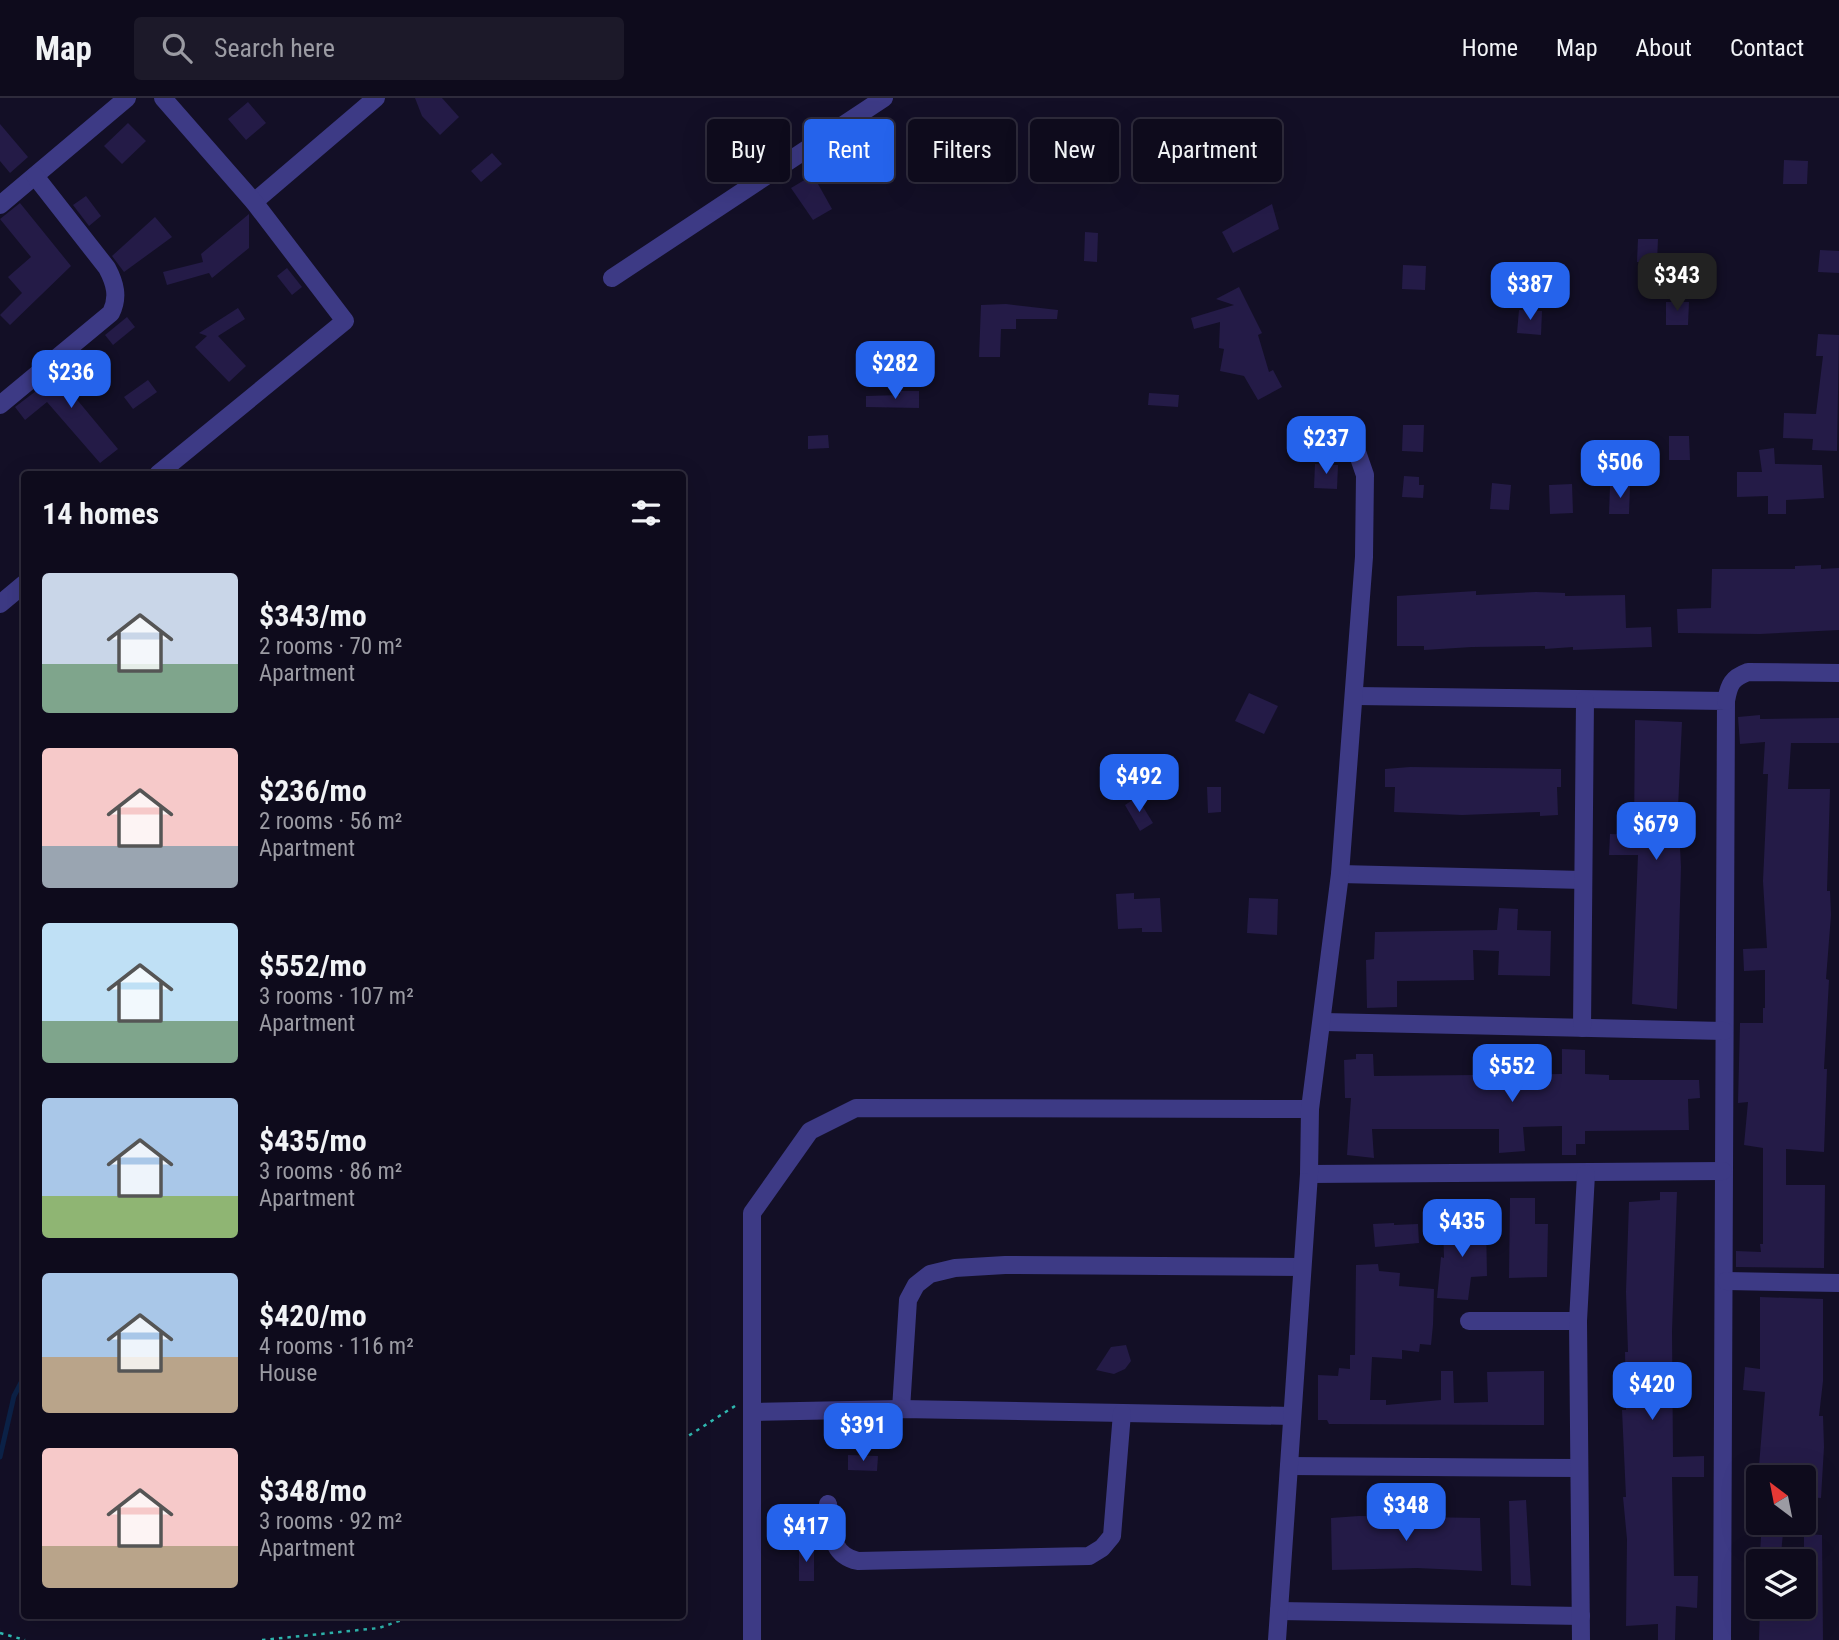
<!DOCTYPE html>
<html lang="en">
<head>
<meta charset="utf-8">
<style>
  :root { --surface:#0e0b1c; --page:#1c1929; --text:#f1f3f6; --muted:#9b9ba3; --line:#2e2b3b; --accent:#2563eb }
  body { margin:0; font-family:"Roboto Condensed",sans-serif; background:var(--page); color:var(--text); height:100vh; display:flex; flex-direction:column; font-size:26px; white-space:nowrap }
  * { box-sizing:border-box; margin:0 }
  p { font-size:23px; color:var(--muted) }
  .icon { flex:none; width:38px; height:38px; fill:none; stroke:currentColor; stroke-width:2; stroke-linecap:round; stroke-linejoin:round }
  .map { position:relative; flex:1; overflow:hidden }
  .details { position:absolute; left:21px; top:373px; width:665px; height:1148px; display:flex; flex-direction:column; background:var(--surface); border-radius:7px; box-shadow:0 7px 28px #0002,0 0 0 2px var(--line) }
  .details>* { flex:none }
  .hud { position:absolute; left:707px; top:21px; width:665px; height:63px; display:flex; gap:14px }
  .needle { width:46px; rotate:328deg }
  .controls { position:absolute; left:1746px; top:1367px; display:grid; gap:14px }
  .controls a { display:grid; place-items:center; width:70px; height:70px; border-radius:7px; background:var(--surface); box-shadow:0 7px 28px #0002,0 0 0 2px var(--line); font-size:35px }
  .price { position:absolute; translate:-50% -60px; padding:0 16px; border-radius:14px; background:var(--accent); color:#fff; font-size:23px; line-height:46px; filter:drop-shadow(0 2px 4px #0008) }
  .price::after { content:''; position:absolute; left:50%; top:42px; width:21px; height:16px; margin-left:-10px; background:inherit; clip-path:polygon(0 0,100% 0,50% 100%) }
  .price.active { background:#222; color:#fff }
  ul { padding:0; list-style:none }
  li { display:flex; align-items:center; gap:21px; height:175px; padding:0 21px }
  li span { display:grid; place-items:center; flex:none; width:196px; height:140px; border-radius:7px; color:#555 }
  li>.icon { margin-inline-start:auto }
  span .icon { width:84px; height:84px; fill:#fffc; stroke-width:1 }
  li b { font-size:30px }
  h2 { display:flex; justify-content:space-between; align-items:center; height:84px; padding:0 21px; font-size:30px }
  .pill { padding:0 24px; border-radius:7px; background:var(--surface); box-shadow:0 7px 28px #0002,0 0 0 2px var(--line); font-size:24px; line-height:63px }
  .pill.active { background:var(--accent); color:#fff }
  header { display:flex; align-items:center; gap:42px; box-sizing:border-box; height:98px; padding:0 35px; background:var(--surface); border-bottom:2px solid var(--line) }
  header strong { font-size:33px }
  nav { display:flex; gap:38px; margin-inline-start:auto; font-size:24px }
  .search { width:490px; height:63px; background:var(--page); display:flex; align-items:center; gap:18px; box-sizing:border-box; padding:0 24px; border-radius:7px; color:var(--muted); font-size:26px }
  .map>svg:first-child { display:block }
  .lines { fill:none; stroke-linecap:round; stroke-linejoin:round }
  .stream { stroke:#0c2248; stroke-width:5 }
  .building { fill:#241b47 }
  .path { stroke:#2fb8b0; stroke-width:2.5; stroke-dasharray:3.5 5; stroke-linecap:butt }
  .street { stroke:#3d3a85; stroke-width:18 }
</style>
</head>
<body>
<header>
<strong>Map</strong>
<div class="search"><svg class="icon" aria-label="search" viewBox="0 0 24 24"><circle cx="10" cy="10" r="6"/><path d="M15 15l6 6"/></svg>Search here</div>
<nav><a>Home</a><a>Map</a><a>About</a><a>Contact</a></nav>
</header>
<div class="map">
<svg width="1839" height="1542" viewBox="0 0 1839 1542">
  <rect width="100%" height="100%" fill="#130f26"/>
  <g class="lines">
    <polyline class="stream" points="0,1359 14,1298 24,1279"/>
  </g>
  <g class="building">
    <polygon points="415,0 442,0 459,19 440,37 422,18"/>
    <polygon points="248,4 266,25 246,42 228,21"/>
    <polygon points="128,25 146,43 122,66 104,48"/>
    <polygon points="0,26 28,59 10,75 0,63"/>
    <polygon points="729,30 758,69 745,78 743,75 737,79 711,43"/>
    <polygon points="492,55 502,66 481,84 471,73"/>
    <polygon points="1784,62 1808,63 1807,86 1783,86"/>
    <polygon points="813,77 832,111 813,122 791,90"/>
    <polygon points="86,98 101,118 89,128 73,107"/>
    <polygon points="20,105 71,168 10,227 0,217 22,195 8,179 31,159 0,121"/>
    <polygon points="1272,106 1279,131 1233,155 1222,134"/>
    <polygon points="249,116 249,150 212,180 209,175 167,187 163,174 203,164 201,156"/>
    <polygon points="155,119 172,139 124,174 112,158"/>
    <polygon points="1085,134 1098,135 1097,164 1084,163"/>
    <polygon points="1638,141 1658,141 1657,164 1637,164"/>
    <polygon points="1820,152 1839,153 1839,175 1818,174"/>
    <polygon points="1403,167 1426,168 1425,192 1402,191"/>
    <polygon points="287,170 302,189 292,197 277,178"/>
    <polygon points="1239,189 1262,235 1258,237 1269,274 1273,272 1282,289 1258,302 1244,278 1220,273 1224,251 1219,250 1220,224 1194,231 1191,220 1234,207 1216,201"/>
    <polygon points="1666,204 1689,204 1688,227 1666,227"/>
    <polygon points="1006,206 1058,212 1057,221 1016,221 1016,231 1001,231 1000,259 979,259 981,207"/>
    <polygon points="238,210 245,221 218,238 246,268 229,284 195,249 207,238 199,235"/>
    <polygon points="1519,212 1542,213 1541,237 1517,235"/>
    <polygon points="127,219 135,229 113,247 105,237"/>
    <polygon points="1818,236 1839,237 1837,353 1812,352 1813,341 1783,340 1784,315 1816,316 1823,258 1816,258"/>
    <polygon points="74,264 91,283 74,298 118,351 100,365 47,304 25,322 15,309"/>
    <polygon points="148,282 157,294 133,311 124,299"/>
    <polygon points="900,293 919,293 919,310 866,309 866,298 900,297"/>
    <polygon points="1149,295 1179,297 1178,309 1148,307"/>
    <polygon points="1403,327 1424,327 1423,354 1402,353"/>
    <polygon points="828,337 829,350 808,351 808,338"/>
    <polygon points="1669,338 1689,338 1690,362 1669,362"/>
    <polygon points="1774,350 1775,366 1822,367 1824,400 1786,402 1786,416 1768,416 1768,398 1737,399 1737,374 1762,374 1759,352"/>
    <polygon points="1315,366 1338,367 1337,391 1314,390"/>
    <polygon points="1404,378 1419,379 1419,387 1424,387 1423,400 1402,399"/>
    <polygon points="1492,385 1511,387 1509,412 1490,411"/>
    <polygon points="1572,386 1573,415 1550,416 1549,387"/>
    <polygon points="1610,388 1630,388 1629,416 1609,416"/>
    <polygon points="1821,467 1821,471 1839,470 1839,532 1760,536 1678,535 1677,511 1711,510 1712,471 1795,471 1795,468"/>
    <polygon points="1476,493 1476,497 1536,494 1565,495 1565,498 1625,497 1626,530 1651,529 1652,549 1573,552 1573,549 1545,551 1545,548 1472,549 1424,552 1424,548 1397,548 1397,498"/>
    <polygon points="1249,595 1278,608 1264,636 1235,623"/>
    <polygon points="1760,617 1760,621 1839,620 1839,645 1791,645 1788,691 1830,691 1827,793 1830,793 1831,817 1826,881 1829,882 1824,971 1827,971 1824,1054 1786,1051 1786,1087 1825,1087 1824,1170 1736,1169 1736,1153 1761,1154 1760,1146 1763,1146 1763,1050 1744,1047 1748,1004 1738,1005 1740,925 1763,925 1763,910 1765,910 1765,872 1744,873 1743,851 1767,850 1763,783 1768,676 1763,676 1765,644 1740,646 1738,619"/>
    <polygon points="1635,622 1682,624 1678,710 1681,769 1677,911 1632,906 1638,757 1609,757 1610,736 1634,737"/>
    <polygon points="1410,669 1561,671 1561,689 1557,689 1558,717 1540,718 1540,714 1462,717 1394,714 1395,689 1385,689 1385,671"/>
    <polygon points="1207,689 1221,689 1221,714 1208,715"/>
    <polygon points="1137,699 1153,725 1140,733 1125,707"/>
    <polygon points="1134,795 1134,801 1160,800 1162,834 1142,834 1142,830 1118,831 1116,796"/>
    <polygon points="1249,800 1278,801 1277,837 1247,835"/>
    <polygon points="1499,810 1518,811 1517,832 1551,833 1550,878 1498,877 1499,853 1473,852 1474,882 1397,883 1397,909 1367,910 1366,862 1374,861 1375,834 1497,832"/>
    <polygon points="1562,951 1585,952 1585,976 1609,977 1609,982 1699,982 1700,1000 1688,1001 1689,1032 1585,1033 1585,1046 1576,1046 1576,1057 1562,1057 1562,1028 1523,1029 1525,1053 1499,1055 1499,1031 1372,1031 1374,1060 1347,1057 1351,1000 1345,1000 1344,962 1356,961 1356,956 1373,956 1374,978 1562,976"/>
    <polygon points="1660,1094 1677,1094 1672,1233 1673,1359 1704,1358 1704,1379 1672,1379 1674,1478 1698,1478 1697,1510 1676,1508 1675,1542 1658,1542 1658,1526 1626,1528 1627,1441 1623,1399 1626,1399 1622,1312 1626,1312 1625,1254 1628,1254 1626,1194 1629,1104 1660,1102"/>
    <polygon points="1510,1100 1535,1100 1535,1126 1548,1126 1547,1179 1509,1180"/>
    <polygon points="1394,1125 1394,1127 1418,1126 1419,1145 1375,1149 1373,1126"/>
    <polygon points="1486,1125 1487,1178 1471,1179 1468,1202 1437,1200 1441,1159 1444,1160 1443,1127"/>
    <polygon points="1378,1166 1379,1173 1400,1175 1399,1188 1434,1191 1433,1227 1431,1247 1420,1246 1419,1254 1402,1252 1402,1261 1372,1259 1370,1302 1386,1302 1386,1307 1441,1302 1441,1273 1453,1273 1454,1305 1488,1304 1487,1274 1544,1273 1544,1327 1329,1326 1327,1322 1318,1322 1318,1277 1338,1278 1339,1270 1350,1271 1350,1257 1355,1257 1356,1167"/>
    <polygon points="1760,1199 1823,1201 1823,1283 1819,1318 1823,1318 1824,1349 1821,1400 1804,1399 1804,1379 1763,1379 1764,1368 1759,1368 1765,1294 1743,1292 1745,1269 1760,1271"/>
    <polygon points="1126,1247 1131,1263 1125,1271 1114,1276 1096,1272 1111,1249"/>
    <polygon points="848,1357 878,1358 877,1373 848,1372"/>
    <polygon points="1526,1402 1531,1488 1511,1487 1509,1403"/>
    <polygon points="1359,1418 1480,1420 1482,1473 1417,1470 1332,1472 1331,1420"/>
    <polygon points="1762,1424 1784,1424 1781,1456 1760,1455"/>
    <polygon points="1804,1436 1822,1437 1823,1542 1759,1542 1760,1508 1804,1508"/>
    <rect x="799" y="1450" width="15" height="33"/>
  </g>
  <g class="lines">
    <g class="path">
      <polyline points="682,1342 735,1308"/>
      <polyline points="0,1535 25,1542"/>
      <polyline points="262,1542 379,1530 416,1517"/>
    </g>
    <g class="street">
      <polyline points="254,104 376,0"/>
      <polyline points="0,107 127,0"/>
      <polyline points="612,180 884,0"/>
      <path d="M0 307 111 215C119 199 115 185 107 170L35 78"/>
      <polyline points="158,376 345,223 254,104 163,0"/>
      <polyline points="0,506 24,486"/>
      <polyline points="1356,598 1726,603 1722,1542"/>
      <path d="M1726 603C1729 586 1732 580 1748 574L1839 575"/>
      <polyline points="1340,776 1583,782"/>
      <polyline points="1324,924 1724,933"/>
      <polyline points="1582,930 1585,602"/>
      <polyline points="1309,1076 1723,1073"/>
      <polyline points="1726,1183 1839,1185"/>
      <polyline points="1469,1223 1578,1223"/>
      <polyline points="901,1311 908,1202 916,1187 930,1176 955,1170 1005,1167 1301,1169"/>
      <polyline points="755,1314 901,1311 1292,1318"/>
      <polyline points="1289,1368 1578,1370"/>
      <path d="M828 1406C832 1431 829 1457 858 1463L1089 1458 1102 1450 1112 1438 1122 1315"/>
      <polyline points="1279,1513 1581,1518"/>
      <polyline points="752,1542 752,1115 810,1033 856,1010 1310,1011"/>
      <polyline points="1277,1542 1309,1076 1310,1011 1340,776 1364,459 1365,377 1348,328"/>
      <polyline points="1581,1542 1578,1223 1586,1076"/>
    </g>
  </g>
</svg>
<div class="controls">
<a><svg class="needle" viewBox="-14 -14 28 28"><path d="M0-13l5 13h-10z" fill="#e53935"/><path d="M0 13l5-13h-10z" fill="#9b9ba3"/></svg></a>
<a><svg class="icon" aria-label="layers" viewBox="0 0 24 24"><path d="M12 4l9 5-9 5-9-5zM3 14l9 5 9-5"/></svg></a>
</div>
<b class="price active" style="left:1677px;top:215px">$343</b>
<b class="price" style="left:1530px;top:224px">$387</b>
<b class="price" style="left:895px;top:303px">$282</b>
<b class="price" style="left:71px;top:312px">$236</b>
<b class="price" style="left:1326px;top:378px">$237</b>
<b class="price" style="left:1620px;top:402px">$506</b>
<b class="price" style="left:1139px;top:716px">$492</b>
<b class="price" style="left:1656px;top:764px">$679</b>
<b class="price" style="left:1512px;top:1006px">$552</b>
<b class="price" style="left:1462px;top:1161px">$435</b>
<b class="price" style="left:1652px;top:1324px">$420</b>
<b class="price" style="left:863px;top:1365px">$391</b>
<b class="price" style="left:1406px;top:1445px">$348</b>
<b class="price" style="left:806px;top:1466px">$417</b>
<div class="hud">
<a class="pill">Buy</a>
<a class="pill active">Rent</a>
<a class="pill">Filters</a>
<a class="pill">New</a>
<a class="pill">Apartment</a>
</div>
<section class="details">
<h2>14 homes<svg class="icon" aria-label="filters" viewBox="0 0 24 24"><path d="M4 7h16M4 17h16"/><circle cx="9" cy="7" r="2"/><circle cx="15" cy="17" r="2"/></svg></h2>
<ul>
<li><span style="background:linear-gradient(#c9d6e8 65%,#7fa58c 0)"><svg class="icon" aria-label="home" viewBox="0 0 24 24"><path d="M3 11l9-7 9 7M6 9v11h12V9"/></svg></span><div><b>$343/mo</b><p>2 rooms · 70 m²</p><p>Apartment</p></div></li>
<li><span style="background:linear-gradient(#f6c9c9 70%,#9aa5b1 0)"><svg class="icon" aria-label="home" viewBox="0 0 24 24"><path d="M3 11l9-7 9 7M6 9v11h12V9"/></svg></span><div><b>$236/mo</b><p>2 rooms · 56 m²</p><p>Apartment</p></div></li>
<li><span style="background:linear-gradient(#bfe0f5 70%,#7fa58c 0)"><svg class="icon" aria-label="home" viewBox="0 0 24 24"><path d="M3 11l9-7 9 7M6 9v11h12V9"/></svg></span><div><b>$552/mo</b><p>3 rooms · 107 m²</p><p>Apartment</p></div></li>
<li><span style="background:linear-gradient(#a9c7e8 70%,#8fb573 0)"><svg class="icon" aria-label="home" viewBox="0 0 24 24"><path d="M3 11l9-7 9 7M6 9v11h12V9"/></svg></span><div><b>$435/mo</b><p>3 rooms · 86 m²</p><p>Apartment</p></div></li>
<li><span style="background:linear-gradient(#a9c7e8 60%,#b9a48a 0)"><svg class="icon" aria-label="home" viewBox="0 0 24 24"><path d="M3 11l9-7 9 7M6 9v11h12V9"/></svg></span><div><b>$420/mo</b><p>4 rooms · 116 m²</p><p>House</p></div></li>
<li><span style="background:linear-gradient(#f6c9c9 70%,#b9a48a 0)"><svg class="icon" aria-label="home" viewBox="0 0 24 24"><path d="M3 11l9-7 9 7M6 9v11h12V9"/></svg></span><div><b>$348/mo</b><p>3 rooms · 92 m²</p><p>Apartment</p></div></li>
</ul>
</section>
</div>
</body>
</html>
